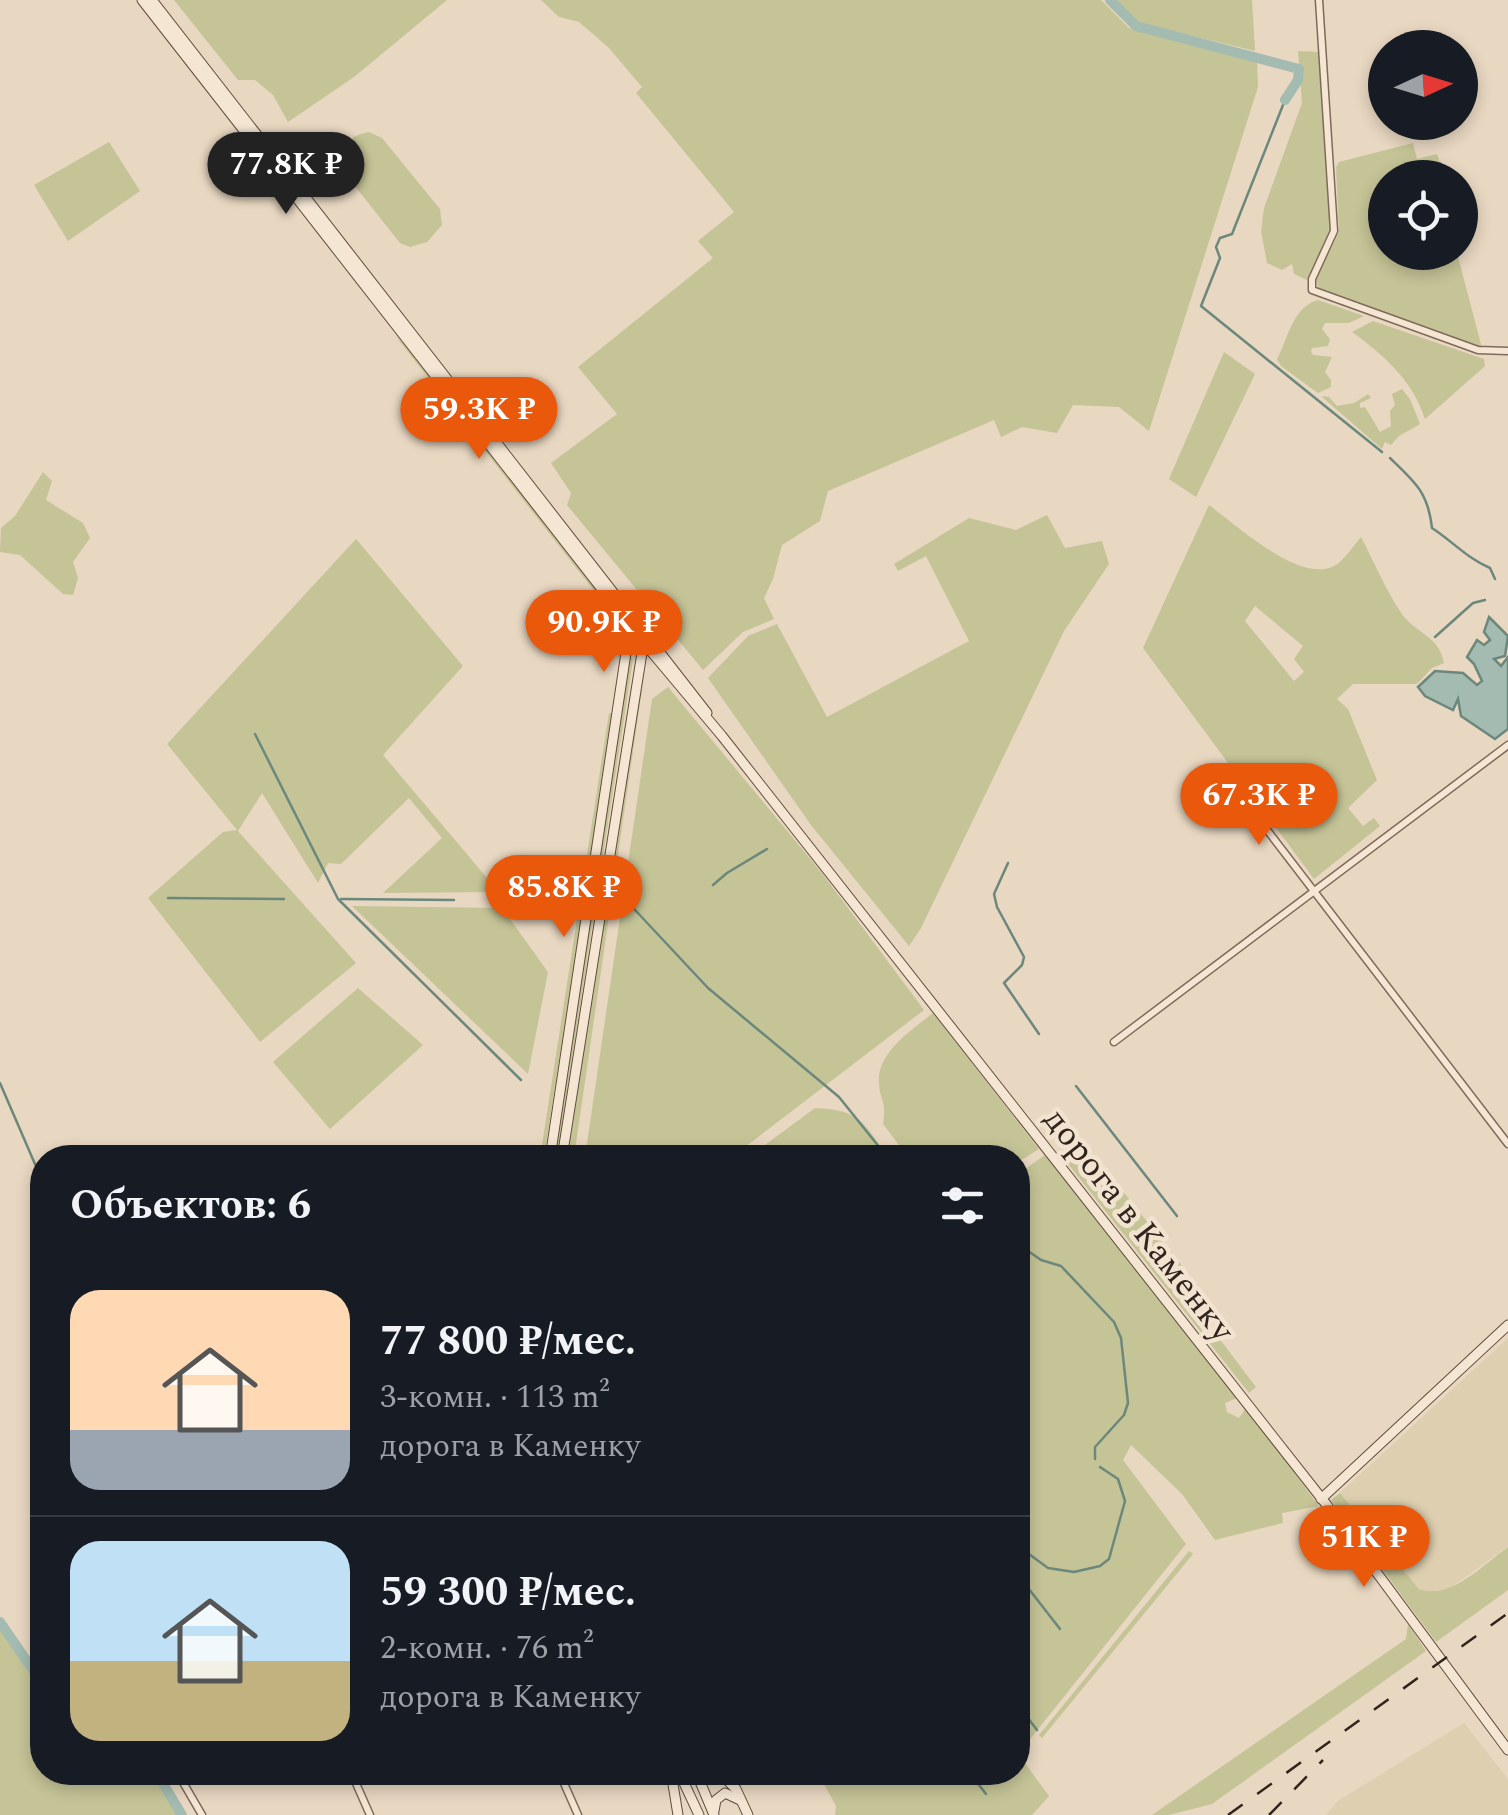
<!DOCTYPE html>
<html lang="ru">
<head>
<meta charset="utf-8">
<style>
  :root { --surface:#171b24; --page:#242831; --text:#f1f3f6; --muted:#9ea1a6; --line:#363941; --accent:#ea580c }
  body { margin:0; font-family:Spectral,serif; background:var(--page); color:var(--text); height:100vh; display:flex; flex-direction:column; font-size:38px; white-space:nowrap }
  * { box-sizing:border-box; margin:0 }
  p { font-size:32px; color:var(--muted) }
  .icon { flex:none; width:55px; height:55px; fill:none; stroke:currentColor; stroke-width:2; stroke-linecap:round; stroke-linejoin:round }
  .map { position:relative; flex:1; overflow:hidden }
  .drawer { position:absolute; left:30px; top:1145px; width:1000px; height:640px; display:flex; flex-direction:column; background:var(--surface); border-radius:40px; box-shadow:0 5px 15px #0003 }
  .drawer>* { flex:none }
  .needle { width:65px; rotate:86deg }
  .buttons { position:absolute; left:1368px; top:30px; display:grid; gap:20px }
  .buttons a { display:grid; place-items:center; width:110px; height:110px; border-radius:50%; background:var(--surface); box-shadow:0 5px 15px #0003; font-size:50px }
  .price { position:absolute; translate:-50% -85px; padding:0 22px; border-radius:35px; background:var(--accent); color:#fff; font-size:32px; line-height:65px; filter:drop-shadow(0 2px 5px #0008) }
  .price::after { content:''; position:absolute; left:50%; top:60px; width:30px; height:22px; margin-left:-15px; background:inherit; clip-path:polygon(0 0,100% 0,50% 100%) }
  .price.selected { background:#222; color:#fff }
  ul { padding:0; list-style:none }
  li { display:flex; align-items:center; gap:30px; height:250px; padding:0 40px }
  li+li { border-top:2px solid var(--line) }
  li span { display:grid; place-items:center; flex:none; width:280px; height:200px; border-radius:30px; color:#555 }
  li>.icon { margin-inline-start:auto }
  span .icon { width:120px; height:120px; fill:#fffc; stroke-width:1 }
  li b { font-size:42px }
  h2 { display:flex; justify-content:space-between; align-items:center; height:120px; padding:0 40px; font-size:42px }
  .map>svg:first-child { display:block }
  .farmland { fill:#ddcfaf }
  .green { fill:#c5c497; fill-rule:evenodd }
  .water { fill:#a3bbb1; stroke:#6c887d; stroke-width:2.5 }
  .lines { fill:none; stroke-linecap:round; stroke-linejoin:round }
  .stream { stroke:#6c887d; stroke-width:2.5 }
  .river { stroke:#a3bbb1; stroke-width:10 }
  .street-casing { stroke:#80695b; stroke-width:9 }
  .secondary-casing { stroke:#624b3e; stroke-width:11 }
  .street { stroke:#f4e6d3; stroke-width:6 }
  .secondary { stroke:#f4e6d3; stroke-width:9 }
  .rail { stroke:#31241d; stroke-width:2.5; stroke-dasharray:18 18; stroke-linecap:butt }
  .labels { text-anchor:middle; stroke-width:9; stroke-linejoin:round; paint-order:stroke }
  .street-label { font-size:35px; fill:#31241d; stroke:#f1e3d0 }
</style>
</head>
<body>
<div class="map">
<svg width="1508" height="1815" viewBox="0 0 1508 1815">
  <rect width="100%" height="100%" fill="#e8d7c1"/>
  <g class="farmland">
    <polygon points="1508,1338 1508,1546 1449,1589 1426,1592 1419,1589 1340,1493"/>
    <polygon points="1464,1723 1508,1779 1508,1815 1326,1815 1338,1801"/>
  </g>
  <g class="green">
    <polygon points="174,0 447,0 354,77 288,122 273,95 255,80 238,80"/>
    <polygon points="541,0 1101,0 1129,28 1257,61 1258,87 1149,431 1119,407 1073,405 1057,433 1022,427 1001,437 994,420 828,491 820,521 782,545 773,579 764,598 774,619 743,632 703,670 567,505 571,493 551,463 617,414 578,367 713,258 698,241 734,212 636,93 642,87 608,47 579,22 559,17"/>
    <polygon points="1114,0 1252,0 1255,51 1139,23"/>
    <polygon points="1298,51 1320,52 1330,220 1330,230 1307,280 1294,274 1292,264 1282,270 1267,263 1261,231 1264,208 1302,103"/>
    <path d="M369 132 382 138 440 209 442 225 427 242 410 247 400 243 343 171C336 151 348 135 369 132Z"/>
    <polygon points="109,142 140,191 68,241 34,185"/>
    <polygon points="1413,143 1417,159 1437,154 1445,177 1385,178 1385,252 1457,253 1482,348 1326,295 1318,287 1316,279 1339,232 1336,167 1339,162"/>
    <path d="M1318 300 1364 316 1349 323H1325L1322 329 1330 339 1328 346 1312 348 1311 352 1313 355 1332 357 1325 372 1331 380V387L1318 393 1281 366 1277 359C1288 340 1292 307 1318 300Z"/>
    <path d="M1373 321 1484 359 1485 366 1425 419C1413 381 1384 355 1352 332Z"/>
    <polygon points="394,334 407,347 615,613 612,614"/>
    <polygon points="1224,352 1255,374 1196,497 1169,479"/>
    <polygon points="1402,389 1410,399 1420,424 1399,436 1391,445 1385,442 1382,449 1321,396 1329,397 1337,406 1354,403 1368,394 1371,398 1360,403 1360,408 1365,407 1380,432 1391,426 1390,411 1395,405 1392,394"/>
    <polygon points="43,472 52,481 46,500 83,523 90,538 73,562 78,578 73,595 63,594 20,555 0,552 1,528 15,516"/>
    <path d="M1209 505C1236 525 1300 584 1334 566 1344 561 1354 545 1361 537 1372 557 1394 609 1409 622 1424 636 1440 640 1444 663L1432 668 1417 684H1353L1337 699 1348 709 1377 780 1348 808 1363 826 1374 818 1380 826 1314 879 1143 648ZM1255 606 1303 646 1294 659 1304 672 1294 681 1245 621Z"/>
    <polygon points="1047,515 1065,548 1102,541 1109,564 1064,631 921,928 909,946 811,825 708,678 748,636 777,624 827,717 969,641 926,556 898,571 894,564 969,518 1016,530"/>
    <polygon points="356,539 463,666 383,755 499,892 383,893 442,838 409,798 341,864 328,863 318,883 262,793 238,831 356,963 260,1042 148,898 223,832 237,830 167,744"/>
    <polygon points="630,656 633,660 557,1157 554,1158"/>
    <polygon points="644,676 574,1157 567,1158 629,744"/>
    <polygon points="668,687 822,873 924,1010 732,1157 585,1157 652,699"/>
    <polygon points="609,713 613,714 544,1157 540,1158"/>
    <polygon points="352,906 502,908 548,972 528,1074"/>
    <polygon points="358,988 423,1045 330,1129 273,1062"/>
    <path d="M933 1013 1039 1149 1018 1162V1158L908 1157 883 1124C887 1100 880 1102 879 1083 876 1053 913 1029 933 1013Z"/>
    <path d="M815 1108C861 1110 863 1122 888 1157H749Z"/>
    <polygon points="1045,1155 1237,1398 1225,1403 1227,1412 1239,1418 1246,1408 1319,1506 1282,1513 1283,1523 1215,1540 1182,1494 1131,1445 1123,1460 1186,1544 1023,1748 1025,1763 1049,1796 1032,1815 835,1815 836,1806 818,1773 1018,1772 1018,1174"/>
    <polygon points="1094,1155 1187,1272 1178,1284 1256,1387 1249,1393 1065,1160"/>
    <path d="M1340 1493 1419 1589C1450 1601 1484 1564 1508 1547V1590L1436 1642 1331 1500Z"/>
    <polygon points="1189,1551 1193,1554 1042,1738 1039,1735"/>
    <polygon points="1408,1624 1426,1651 1212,1804 1169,1815 1152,1815 1406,1639"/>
    <polygon points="0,1626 42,1685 42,1772 156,1773 182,1815 0,1815"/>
  </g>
  <polygon class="water" points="1489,617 1508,636 1505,656 1494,659 1501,666 1508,657 1508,729 1495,739 1461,716 1458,699 1453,710 1425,696 1418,687 1435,671 1463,673 1477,685 1482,681 1474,664 1467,657 1477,640 1484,645 1490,640 1484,632"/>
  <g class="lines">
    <g class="stream">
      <polyline points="1285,100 1232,234 1220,238 1216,247 1220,258 1201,306 1382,452"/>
      <path d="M1390 458C1415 482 1428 492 1432 528 1452 541 1468 559 1490 568L1495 579"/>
      <polyline points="1435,637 1473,603 1485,600"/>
      <polyline points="255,734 338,899 521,1080"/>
      <polyline points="1008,863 994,894 997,907 1024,957 1022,965 1004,983 1039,1034"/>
      <polyline points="713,885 727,873 767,849"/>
      <polyline points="622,896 708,988 839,1097 888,1158"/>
      <polyline points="168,898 284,899"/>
      <polyline points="341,899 454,900"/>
      <polyline points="0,1083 41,1178"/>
      <polyline points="1076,1086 1177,1216"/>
      <polyline points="793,1152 797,1158"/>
      <polyline points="1018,1244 1041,1260 1061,1266 1114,1322 1121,1338 1128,1403 1124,1415 1095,1447 1095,1459"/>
      <polyline points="1018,1546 1048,1568 1074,1572 1100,1566 1109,1559 1125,1501 1118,1479 1100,1467"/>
      <polyline points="1018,1575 1060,1629"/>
      <polyline points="1018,1705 1037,1730"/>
      <polyline points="969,1772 986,1794"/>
    </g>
    <g class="river">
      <polyline points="1110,0 1136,26 1299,69 1298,80 1285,100"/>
      <polyline points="0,1622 42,1683"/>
      <polyline points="156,1772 182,1815"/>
    </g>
    <g class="street-casing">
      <g id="street">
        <polyline points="1319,0 1334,231 1312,279 1312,290 1478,350 1508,351"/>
        <polyline points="1231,783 1508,1144"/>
        <polyline points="1114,1042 1508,745"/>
        <polyline points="177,1772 202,1815"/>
        <polyline points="351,1772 370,1815"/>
        <polyline points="559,1772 578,1815"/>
      </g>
    </g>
    <g class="secondary-casing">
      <g id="secondary">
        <polyline points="142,0 644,643 722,736 1326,1504 1508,1750"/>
        <polyline points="152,0 707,713"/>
        <polyline points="550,1158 630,626"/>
        <polyline points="562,1158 644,640"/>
        <polyline points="1321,1499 1508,1325"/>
        <polyline points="671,1772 678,1815"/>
        <polyline points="679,1772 699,1815"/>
        <polyline points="696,1772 714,1815"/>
        <polyline points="719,1772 736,1789 748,1815"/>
        <polyline points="714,1811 716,1800 725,1793 740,1800"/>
      </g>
    </g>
    <use href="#street" class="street"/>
    <use href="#secondary" class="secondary"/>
    <g class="rail">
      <polyline points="1228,1815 1508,1613"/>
      <polyline points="1269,1815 1323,1760"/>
    </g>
  </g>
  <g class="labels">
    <g class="street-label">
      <text transform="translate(1140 1224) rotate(52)" y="12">дорога в Каменку</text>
    </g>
  </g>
</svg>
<div class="buttons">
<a><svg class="needle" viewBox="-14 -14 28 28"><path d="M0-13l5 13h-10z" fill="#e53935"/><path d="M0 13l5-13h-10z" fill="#9ea1a6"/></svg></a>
<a><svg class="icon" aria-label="locate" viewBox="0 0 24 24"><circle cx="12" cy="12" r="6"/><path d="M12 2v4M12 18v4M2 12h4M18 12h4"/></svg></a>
</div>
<b class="price selected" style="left:286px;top:217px">77.8K ₽</b>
<b class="price" style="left:479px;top:462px">59.3K ₽</b>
<b class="price" style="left:604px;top:675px">90.9K ₽</b>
<b class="price" style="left:1259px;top:848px">67.3K ₽</b>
<b class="price" style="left:564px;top:940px">85.8K ₽</b>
<b class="price" style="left:1364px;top:1590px">51K ₽</b>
<section class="drawer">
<h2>Объектов: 6<svg class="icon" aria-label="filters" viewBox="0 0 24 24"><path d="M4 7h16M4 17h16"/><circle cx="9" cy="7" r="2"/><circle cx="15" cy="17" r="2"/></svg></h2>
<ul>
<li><span style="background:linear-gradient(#ffd9b3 70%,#9aa5b1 0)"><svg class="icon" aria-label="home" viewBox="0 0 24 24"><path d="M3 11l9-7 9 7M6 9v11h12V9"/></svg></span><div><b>77 800 ₽/мес.</b><p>3-комн. · 113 m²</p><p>дорога в Каменку</p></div></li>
<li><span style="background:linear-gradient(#bfe0f5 60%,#c2b280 0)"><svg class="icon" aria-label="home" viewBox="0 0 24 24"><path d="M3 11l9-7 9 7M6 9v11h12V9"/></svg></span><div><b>59 300 ₽/мес.</b><p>2-комн. · 76 m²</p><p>дорога в Каменку</p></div></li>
</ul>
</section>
</div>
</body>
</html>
